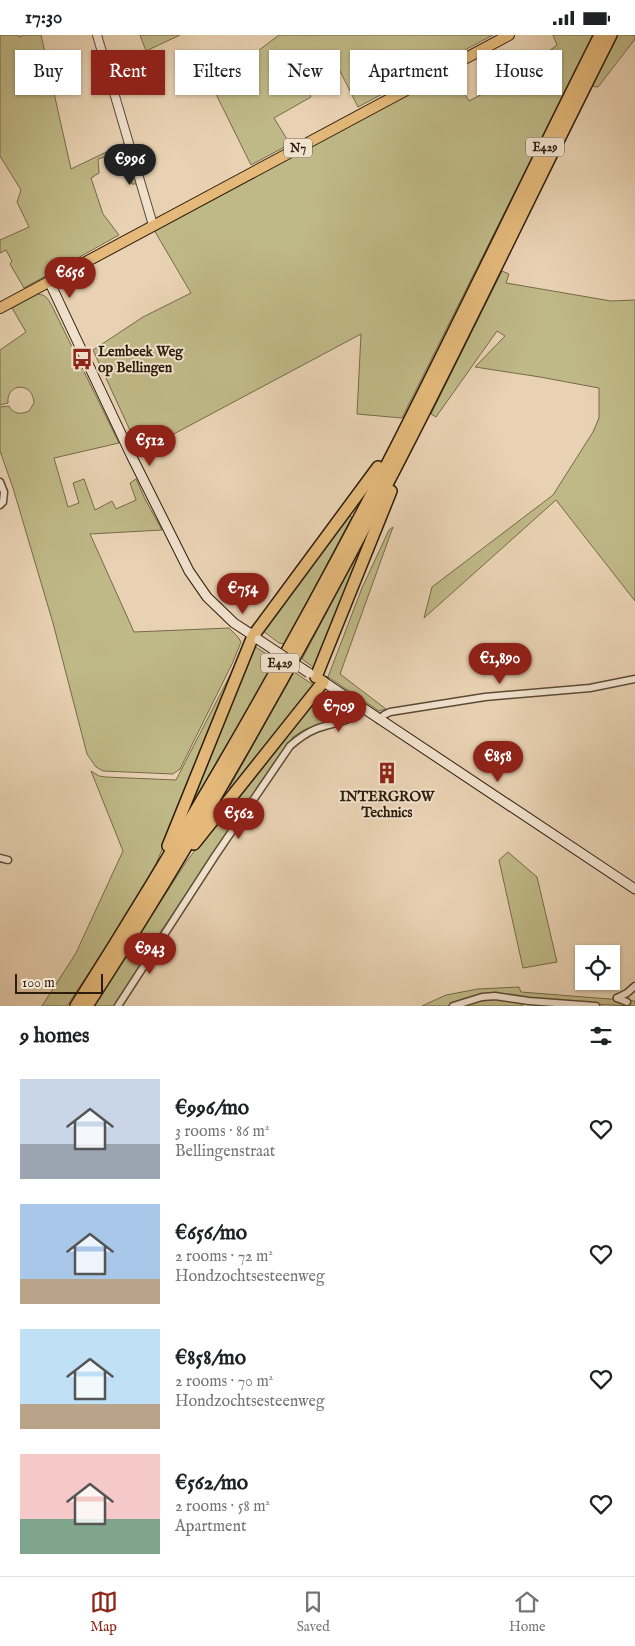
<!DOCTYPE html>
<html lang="en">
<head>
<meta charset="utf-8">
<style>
  :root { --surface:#fff; --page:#f6f6f6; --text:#202124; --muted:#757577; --line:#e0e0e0; --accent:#8f2418 }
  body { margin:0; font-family:"IM FELL English",serif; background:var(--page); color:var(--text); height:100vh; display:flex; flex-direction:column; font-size:19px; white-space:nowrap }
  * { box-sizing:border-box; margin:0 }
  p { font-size:16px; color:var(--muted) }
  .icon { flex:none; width:28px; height:28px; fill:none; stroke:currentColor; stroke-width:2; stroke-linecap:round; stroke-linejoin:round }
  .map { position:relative; height:971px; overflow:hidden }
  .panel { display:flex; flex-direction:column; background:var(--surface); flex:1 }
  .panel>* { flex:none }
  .banner { position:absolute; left:15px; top:15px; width:605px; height:45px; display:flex; gap:10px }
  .fabs { position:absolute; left:575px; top:910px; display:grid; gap:10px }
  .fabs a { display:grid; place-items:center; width:45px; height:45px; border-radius:0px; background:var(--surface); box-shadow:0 1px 4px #0004; font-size:25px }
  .scale { position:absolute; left:15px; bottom:12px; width:88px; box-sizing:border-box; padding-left:5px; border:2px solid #2d1c0b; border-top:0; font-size:14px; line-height:18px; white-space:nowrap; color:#2d1c0b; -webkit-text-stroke:4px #f1e2ce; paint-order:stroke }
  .price { position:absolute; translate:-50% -42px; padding:0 11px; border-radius:18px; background:var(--accent); color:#fff; font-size:16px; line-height:32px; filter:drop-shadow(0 1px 2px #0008) }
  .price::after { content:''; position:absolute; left:50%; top:30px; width:15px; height:11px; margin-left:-8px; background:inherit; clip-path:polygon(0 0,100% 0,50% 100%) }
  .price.on { background:#222; color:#fff }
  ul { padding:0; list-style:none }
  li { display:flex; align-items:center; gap:15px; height:125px; padding:0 20px }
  li span { display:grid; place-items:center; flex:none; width:140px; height:100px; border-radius:0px; color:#555 }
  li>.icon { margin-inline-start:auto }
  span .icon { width:60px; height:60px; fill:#fffc; stroke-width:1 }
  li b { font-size:21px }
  h2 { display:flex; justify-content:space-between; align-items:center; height:60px; padding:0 20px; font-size:21px }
  .tag { padding:0 18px; border-radius:0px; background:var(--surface); box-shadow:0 1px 4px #0004; font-size:18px; line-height:45px }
  .tag.on { background:var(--accent); color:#fff }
  .status { display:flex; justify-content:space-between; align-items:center; height:35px; padding:0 25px; background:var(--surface); direction:ltr }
  .status svg { height:14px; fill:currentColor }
  .tab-bar { display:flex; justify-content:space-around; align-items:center; height:70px; border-top:1px solid var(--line); background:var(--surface); font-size:14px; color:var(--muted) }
  .tab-bar a { display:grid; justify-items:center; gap:2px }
  .tab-bar .on { color:var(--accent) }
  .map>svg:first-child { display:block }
  .green { fill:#bfb987; stroke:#766a49 }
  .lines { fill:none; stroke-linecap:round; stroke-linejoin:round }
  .minor-casing { stroke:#5c4a35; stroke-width:9 }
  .tertiary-casing { stroke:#5c4a35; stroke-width:10 }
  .secondary-casing { stroke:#2d1c0b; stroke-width:11 }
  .primary-casing { stroke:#2d1c0b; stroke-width:12 }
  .motorway-casing { stroke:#2d1c0b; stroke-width:14 }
  .minor { stroke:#f1e2ce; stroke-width:6 }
  .tertiary { stroke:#f1e2ce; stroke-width:8 }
  .secondary { stroke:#f1e2ce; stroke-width:9 }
  .primary { stroke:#e4b97a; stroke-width:10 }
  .motorway { stroke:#e4b97a; stroke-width:11 }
  .secondary-bridge-casing { stroke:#2d1c0b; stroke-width:11; stroke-linecap:butt }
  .secondary-bridge { stroke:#f1e2ce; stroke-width:9 }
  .labels { text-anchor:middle; stroke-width:4; stroke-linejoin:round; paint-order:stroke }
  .shield { fill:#f1e2ce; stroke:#685746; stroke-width:1 }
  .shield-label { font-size:12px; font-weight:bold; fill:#2d1c0b }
  .poi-label { font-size:14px; font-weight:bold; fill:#2d1c0b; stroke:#f1e2ce; text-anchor:start }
</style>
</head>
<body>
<div class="status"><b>17:30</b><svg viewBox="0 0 49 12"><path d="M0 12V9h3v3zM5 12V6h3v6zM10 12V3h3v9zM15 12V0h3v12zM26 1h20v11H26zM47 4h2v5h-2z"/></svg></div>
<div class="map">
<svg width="635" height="971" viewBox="0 0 635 971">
  <rect width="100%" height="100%" fill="#e9d2b3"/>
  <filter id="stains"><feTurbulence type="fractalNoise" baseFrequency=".004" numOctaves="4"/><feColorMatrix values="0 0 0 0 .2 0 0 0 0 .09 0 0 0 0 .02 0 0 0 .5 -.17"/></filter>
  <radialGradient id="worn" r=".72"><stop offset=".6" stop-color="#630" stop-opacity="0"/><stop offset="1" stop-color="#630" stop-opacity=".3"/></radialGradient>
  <g class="green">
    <polygon points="0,0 18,0 19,2 24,0 41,0 71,134 125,108 137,149 132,149 122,117 98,124 99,138 91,143 103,179 119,200 24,253 10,229 12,226 6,215 0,218 0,205 29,192 17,167 21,155 0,121"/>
    <polygon points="140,0 180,0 146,16"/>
    <polygon points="279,0 493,0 358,72 334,24 299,41 311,62 274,83 290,109 251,130 211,49 233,35"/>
    <polygon points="553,0 593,0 402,383 357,379 361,299 140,417 93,315 143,282 191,258 154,195 451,35 469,66 515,42 557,10"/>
    <polygon points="615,0 635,0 635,4 598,52 591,51"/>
    <polygon points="502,236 509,239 506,248 611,266 635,265 635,566 556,465 424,583 432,552 553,460 593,397 599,383 599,353 540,342 475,332 505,301 497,296 436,382 431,379"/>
    <path d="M37 259C47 259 49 266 53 273L119 408 54 423 68 472 79 468 73 448 84 444 95 475 112 466 116 474 136 465 130 448 136 444 145 464 162 495 90 499 134 597 229 593 238 602 241 607 233 627 180 734 173 739 103 736 96 732 87 719 53 588 13 453 0 416V372L9 371C13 379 21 380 29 376L34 368C33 346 6 348 8 368L0 370V315L26 297 12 273Z"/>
    <polygon points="348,480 352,482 288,603 284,609 279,608 263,596"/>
    <polygon points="393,492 340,639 386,674 379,676 328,642 362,553 389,495"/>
    <polygon points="360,514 364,515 316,631 313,632 302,624"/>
    <polygon points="254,611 276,625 197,762 193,760"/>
    <polygon points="242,617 245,617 156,829 122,888 67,971 42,971 76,918 123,816 91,736 99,741 106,742 176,745"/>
    <polygon points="294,637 315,651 232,757 229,753"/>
    <path d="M319 657C330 658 343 665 351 673V678L304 695 293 702 159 899 115 971H94L186 827Z"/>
    <polygon points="508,817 537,842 557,927 523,933 499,825"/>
    <polygon points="519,952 521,957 635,966 635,971 559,968 499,960 451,971 422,971 446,960 478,954"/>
    <polygon points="503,964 520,967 523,971 461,971 471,967"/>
  </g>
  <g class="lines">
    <g class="minor-casing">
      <g id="minor">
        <polyline points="0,447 4,457 3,467 0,470"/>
        <polyline points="379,685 384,680 390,677 485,662 590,653 635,644"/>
        <polyline points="0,823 8,825"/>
        <polyline points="617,963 627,958 635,951"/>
        <polyline points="617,963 627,967"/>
        <path d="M118 971 215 821 290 711C298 704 306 698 316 694 331 688 352 687 363 674"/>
        <polyline points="453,971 482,962 495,961 529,966 596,971"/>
      </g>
    </g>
    <g class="tertiary-casing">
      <polyline id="tertiary" points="97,0 153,190"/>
    </g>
    <g class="secondary-casing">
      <g id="secondary">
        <polyline points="49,246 131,420 189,536 207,562 234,588 257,603"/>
        <polyline points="318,643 635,854"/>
      </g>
    </g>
    <g class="primary-casing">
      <polyline id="primary" points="0,273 509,0"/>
    </g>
    <g class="motorway-casing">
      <g id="motorway">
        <polyline points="316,642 391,456"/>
        <polyline points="194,809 323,647"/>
        <polyline points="168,811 253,601 378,432"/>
        <path d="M76 971C192 788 300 600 398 408 467 272 532 135 600 0"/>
        <path d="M87 971C200 797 301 616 396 432 470 289 538 144 611 0"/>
      </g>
    </g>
    <use href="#minor" class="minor"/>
    <use href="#tertiary" class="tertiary"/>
    <use href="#secondary" class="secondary"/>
    <use href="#primary" class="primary"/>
    <use href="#motorway" class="motorway"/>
    <g class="secondary-bridge-casing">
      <polyline id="secondary-bridge" points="259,605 309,638"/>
    </g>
    <use href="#secondary-bridge" class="secondary-bridge"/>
  </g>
  <defs>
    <g id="bus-bare" transform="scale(1.725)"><path d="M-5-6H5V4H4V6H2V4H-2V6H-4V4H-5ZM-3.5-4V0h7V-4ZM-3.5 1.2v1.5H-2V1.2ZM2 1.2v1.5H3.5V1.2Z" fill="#8f2418" stroke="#f1e2ce" stroke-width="2.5" paint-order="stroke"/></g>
    <g id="building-bare" transform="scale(1.725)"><path d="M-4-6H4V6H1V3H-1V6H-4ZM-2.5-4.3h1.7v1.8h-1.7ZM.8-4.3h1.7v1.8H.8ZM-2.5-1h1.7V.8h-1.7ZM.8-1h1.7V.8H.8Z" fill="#8f2418" stroke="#f1e2ce" stroke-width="2.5" paint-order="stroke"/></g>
  </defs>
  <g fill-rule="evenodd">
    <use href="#bus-bare" x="82" y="324"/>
    <use href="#building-bare" x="387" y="738"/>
  </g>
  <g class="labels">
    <g class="shield">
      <rect x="526" y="102.5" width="38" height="19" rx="4"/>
      <rect x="284" y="103.5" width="28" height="19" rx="4"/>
      <rect x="261" y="618.5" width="38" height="19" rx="4"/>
    </g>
    <g class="shield-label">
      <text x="545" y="116">E429</text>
      <text x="298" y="117">N7</text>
      <text x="280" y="632">E429</text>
    </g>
    <g class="poi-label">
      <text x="98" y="321">Lembeek Weg<tspan x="98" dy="16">op Bellingen</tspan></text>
      <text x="387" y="766" text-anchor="middle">INTERGROW<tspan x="387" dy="16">Technics</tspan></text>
    </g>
  </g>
  <rect width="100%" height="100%" filter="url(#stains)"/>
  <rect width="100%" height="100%" fill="url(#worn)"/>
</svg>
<div class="fabs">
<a><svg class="icon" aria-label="locate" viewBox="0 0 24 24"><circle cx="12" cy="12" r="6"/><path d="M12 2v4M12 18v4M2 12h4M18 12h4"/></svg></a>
</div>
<div class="scale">100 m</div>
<b class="price on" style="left:130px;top:151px">€996</b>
<b class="price" style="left:70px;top:264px">€656</b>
<b class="price" style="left:150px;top:432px">€512</b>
<b class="price" style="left:243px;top:580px">€754</b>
<b class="price" style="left:500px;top:650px">€1,890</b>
<b class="price" style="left:339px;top:698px">€709</b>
<b class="price" style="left:498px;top:748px">€858</b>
<b class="price" style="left:239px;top:805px">€562</b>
<b class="price" style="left:150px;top:940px">€943</b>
<div class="banner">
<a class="tag">Buy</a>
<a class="tag on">Rent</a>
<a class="tag">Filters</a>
<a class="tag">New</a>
<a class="tag">Apartment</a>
<a class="tag">House</a>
</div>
</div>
<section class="panel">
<h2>9 homes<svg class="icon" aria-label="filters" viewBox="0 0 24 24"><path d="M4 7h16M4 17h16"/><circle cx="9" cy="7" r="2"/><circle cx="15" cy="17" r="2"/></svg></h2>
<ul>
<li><span style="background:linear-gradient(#c9d6e8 65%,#9aa5b1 0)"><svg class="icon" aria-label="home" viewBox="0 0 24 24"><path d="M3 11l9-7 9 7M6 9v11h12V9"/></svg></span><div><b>€996/mo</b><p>3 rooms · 86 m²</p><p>Bellingenstraat</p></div><svg class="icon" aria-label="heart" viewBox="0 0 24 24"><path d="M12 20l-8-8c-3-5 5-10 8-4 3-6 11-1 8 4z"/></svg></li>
<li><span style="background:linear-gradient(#a9c7e8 75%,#b9a48a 0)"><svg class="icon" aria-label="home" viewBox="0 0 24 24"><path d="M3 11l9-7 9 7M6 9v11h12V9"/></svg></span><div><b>€656/mo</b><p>2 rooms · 72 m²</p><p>Hondzochtsesteenweg</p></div><svg class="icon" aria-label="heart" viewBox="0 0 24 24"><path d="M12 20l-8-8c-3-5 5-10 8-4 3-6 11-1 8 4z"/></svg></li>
<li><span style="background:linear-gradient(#bfe0f5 75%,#b9a48a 0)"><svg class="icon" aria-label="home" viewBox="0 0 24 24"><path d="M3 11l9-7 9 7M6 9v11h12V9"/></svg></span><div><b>€858/mo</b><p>2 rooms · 70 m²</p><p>Hondzochtsesteenweg</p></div><svg class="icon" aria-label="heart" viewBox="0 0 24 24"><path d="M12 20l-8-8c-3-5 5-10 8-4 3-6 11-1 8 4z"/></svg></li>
<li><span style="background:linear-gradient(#f6c9c9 65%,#7fa58c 0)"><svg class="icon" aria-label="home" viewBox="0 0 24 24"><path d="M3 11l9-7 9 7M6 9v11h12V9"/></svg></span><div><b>€562/mo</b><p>2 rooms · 58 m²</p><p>Apartment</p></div><svg class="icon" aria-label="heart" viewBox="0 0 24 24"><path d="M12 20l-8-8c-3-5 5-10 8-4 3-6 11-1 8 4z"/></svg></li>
</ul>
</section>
<nav class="tab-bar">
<a class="on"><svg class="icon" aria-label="map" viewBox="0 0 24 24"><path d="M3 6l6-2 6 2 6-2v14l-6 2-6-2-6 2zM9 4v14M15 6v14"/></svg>Map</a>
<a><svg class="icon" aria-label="saved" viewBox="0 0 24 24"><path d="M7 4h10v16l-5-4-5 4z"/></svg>Saved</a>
<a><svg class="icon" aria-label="home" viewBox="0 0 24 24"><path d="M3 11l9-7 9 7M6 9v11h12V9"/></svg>Home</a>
</nav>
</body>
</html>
